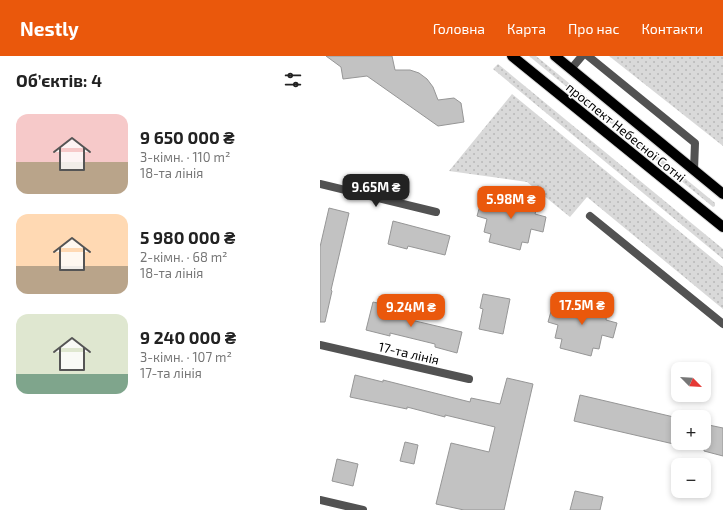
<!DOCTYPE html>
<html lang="uk">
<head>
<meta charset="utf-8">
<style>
  :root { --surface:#fff; --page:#f2f2f2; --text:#222; --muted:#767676; --accent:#ea580c }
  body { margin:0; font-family:"Exo 2",sans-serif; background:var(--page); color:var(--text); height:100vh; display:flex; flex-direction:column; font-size:15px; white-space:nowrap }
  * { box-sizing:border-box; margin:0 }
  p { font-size:13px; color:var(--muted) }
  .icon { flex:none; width:22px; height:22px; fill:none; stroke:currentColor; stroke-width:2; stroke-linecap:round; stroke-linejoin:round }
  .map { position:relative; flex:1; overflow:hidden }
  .details { display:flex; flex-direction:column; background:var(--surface); width:320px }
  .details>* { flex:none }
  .needle { width:26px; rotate:114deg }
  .buttons { position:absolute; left:351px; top:306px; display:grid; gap:8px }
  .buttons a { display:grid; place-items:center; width:40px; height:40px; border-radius:8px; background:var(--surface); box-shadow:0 2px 6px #0003; font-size:20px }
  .price { position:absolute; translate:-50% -34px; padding:0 9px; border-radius:8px; background:var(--accent); color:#fff; font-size:13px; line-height:26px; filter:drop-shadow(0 1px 2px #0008) }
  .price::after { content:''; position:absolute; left:50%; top:24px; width:12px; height:9px; margin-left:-6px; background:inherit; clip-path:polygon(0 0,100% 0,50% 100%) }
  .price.selected { background:#222; color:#fff }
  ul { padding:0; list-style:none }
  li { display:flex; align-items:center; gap:12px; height:100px; padding:0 16px }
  li span { display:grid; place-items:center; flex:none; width:112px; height:80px; border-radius:12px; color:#555 }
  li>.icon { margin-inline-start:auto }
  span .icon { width:48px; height:48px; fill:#fffc; stroke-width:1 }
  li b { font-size:17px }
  h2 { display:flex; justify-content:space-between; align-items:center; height:48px; padding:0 16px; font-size:17px }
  header { display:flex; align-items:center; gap:24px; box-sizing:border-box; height:56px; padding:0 20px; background:var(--accent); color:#fff }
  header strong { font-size:19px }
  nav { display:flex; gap:22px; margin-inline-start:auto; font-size:14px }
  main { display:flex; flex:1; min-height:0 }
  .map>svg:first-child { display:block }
  .grass { fill:url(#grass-dots) }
  .building { fill:#c2c2c2; stroke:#969696 }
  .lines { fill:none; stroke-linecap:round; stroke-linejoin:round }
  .primary-casing { stroke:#dbdbdb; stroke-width:12 }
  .service { stroke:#525252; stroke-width:8 }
  .minor { stroke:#525252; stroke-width:8 }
  .primary { stroke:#000; stroke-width:10 }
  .labels { text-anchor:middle; stroke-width:3; stroke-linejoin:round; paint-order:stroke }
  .street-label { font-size:13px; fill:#000; stroke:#fff }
</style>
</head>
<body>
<header>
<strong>Nestly</strong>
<nav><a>Головна</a><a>Карта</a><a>Про нас</a><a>Контакти</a></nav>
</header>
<main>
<section class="details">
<h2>Об’єктів: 4<svg class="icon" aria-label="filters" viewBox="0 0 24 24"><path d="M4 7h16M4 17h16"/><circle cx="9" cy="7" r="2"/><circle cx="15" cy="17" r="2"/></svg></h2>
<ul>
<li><span style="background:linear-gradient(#f6c9c9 60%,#b9a48a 0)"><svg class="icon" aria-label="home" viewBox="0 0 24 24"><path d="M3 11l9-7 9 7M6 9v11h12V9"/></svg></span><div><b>9 650 000 ₴</b><p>3-кімн. · 110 m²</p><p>18-та лінія</p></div></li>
<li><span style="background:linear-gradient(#ffd9b3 65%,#b9a48a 0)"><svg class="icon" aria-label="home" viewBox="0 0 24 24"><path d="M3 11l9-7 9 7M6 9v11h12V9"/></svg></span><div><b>5 980 000 ₴</b><p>2-кімн. · 68 m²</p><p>18-та лінія</p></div></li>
<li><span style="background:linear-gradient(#dfe7d0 75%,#7fa58c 0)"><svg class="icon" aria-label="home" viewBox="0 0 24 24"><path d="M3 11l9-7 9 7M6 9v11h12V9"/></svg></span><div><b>9 240 000 ₴</b><p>3-кімн. · 107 m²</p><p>17-та лінія</p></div></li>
</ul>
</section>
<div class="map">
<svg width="403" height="454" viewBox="0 0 403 454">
  <defs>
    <pattern id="grass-dots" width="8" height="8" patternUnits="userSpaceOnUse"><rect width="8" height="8" fill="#d9d9d9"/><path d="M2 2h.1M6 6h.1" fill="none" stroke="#b8b8b8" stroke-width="1.8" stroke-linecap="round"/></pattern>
  </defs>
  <rect width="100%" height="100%" fill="#fff"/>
  <g class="grass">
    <polygon points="209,0 216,0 395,147 395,150 393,151"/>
    <polygon points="289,0 403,0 403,90"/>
    <polygon points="178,8 403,193 403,203 173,13"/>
    <polygon points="192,38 403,211 403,253 267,141 250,161 207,126 129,115"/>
  </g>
  <g class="building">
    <polygon points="6,0 72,0 75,14 90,14 99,17 107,23 113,31 118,44 134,42 141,47 144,66 118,70 47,20 23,23 21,11"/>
    <polygon points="181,136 211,145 210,149 217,151 215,158 226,161 223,176 211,173 208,187 202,186 200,194 169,186 171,178 164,176 167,163 157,160 161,146 171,149 173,139 179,141"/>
    <polygon points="9,152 29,157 11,234 12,235 5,266 0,266 0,191"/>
    <polygon points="73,165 130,180 125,199 88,190 87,193 68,188"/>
    <polygon points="163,238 190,243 183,278 159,273 163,253 160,252"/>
    <polygon points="252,242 282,250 281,255 287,256 286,264 297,267 293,282 282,279 279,293 273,292 271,300 240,292 242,283 235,282 238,269 228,266 232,252 242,255 244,245 250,247"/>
    <polygon points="53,246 76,251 74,260 142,276 137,297 115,291 115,288 70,277 70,280 46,274"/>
    <polygon points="35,319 63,326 63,324 150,346 151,342 180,348 187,322 213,328 184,454 144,454 116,448 131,387 169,396 175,371 125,359 125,361 87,351 87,353 30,341"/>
    <polygon points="260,339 358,362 358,389 254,365"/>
    <polygon points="384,368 403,372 403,400 384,395"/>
    <polygon points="85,386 98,389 94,408 80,405"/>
    <polygon points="17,403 38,408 33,430 12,425"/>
    <polygon points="255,435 283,441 280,454 250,454"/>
  </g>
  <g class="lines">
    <g class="primary-casing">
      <g id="primary">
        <polyline points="192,0 403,171"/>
        <polyline points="235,0 403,138"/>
      </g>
    </g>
    <g class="service">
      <polyline points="268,0 375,87 374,114"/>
      <polyline points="251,13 262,0"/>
      <polyline points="270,160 403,268"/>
    </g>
    <g class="minor">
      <polyline points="0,128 116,156"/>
      <polyline points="0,289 149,323"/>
      <polyline points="0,444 43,454"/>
    </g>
    <use href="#primary" class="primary"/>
  </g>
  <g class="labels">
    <g class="street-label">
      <text transform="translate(306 76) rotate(39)" y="5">проспект Небесної Сотні</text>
      <text transform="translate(89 297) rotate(13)" y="5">17-та лінія</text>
    </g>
  </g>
</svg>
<div class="buttons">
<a><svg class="needle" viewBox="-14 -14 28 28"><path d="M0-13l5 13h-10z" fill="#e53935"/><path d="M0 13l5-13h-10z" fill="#767676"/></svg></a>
<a>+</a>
<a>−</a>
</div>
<b class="price selected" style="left:56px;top:152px">9.65M ₴</b>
<b class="price" style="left:191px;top:164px">5.98M ₴</b>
<b class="price" style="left:262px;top:270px">17.5M ₴</b>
<b class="price" style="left:91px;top:272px">9.24M ₴</b>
</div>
</main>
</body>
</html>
